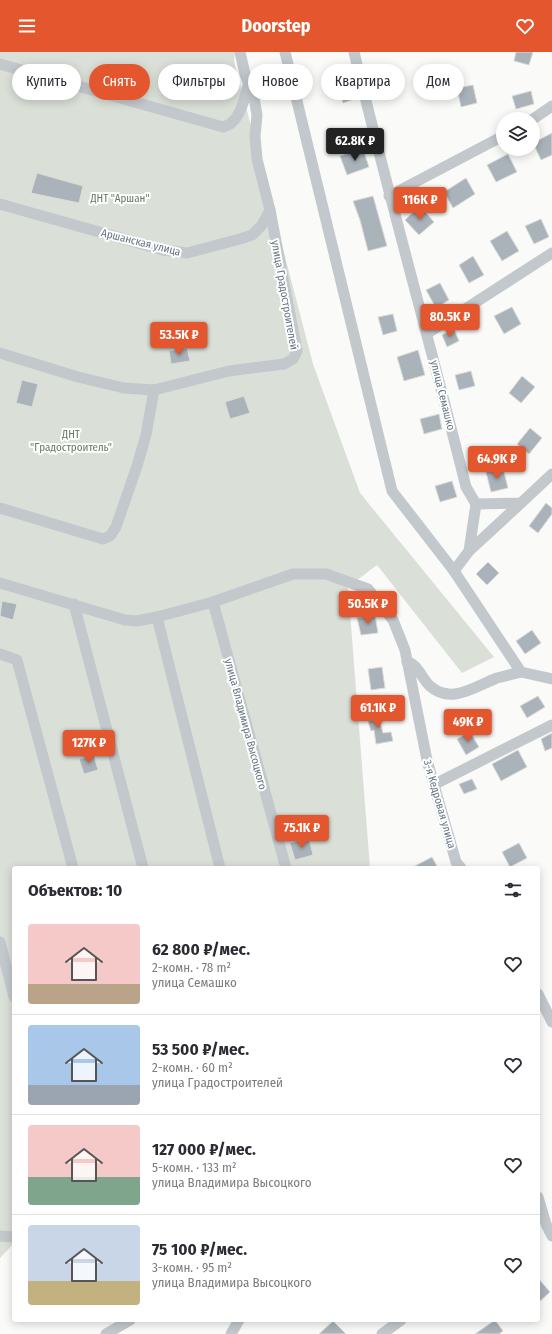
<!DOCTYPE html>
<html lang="ru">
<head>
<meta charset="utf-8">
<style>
  :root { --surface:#fff; --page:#f7f7f7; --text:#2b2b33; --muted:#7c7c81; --line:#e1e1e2; --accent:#e4572e }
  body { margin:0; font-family:"Fira Sans Condensed",sans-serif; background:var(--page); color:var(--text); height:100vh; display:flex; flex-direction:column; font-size:15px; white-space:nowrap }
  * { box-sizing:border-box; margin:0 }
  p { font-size:13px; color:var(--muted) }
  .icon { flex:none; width:22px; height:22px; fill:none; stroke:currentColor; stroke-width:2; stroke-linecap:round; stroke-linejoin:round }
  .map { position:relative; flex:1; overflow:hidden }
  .details { position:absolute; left:12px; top:814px; width:528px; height:456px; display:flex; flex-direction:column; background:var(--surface); border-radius:4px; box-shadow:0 2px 10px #0003 }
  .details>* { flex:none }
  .top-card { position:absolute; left:12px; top:12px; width:528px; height:36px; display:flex; gap:8px }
  .tools { position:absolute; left:496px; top:60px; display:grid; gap:8px }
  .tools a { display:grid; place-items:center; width:44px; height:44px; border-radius:50%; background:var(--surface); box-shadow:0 2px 10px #0003; font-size:20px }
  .price { position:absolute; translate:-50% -34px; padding:0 9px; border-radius:4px; background:var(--accent); color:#fff; font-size:13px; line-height:26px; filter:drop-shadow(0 1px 2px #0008) }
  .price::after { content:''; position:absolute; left:50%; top:24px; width:12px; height:9px; margin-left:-6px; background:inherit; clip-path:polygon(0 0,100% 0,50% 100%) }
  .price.current { background:#222; color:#fff }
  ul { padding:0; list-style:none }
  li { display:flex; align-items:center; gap:12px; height:100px; padding:0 16px }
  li+li { border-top:1px solid var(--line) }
  li span { display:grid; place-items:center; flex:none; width:112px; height:80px; border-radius:4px; color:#555 }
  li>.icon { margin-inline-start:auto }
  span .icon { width:48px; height:48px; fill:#fffc; stroke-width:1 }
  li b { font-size:17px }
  h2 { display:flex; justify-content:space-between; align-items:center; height:48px; padding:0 16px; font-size:17px }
  .chip { padding:0 14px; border-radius:18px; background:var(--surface); box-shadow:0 2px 10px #0003; font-size:14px; line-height:36px }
  .chip.current { background:var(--accent); color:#fff }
  header { display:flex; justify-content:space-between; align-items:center; height:52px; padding:0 16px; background:var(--accent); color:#fff; font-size:18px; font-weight:700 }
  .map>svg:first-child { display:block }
  .green { fill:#dadfd7 }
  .building { fill:#aab3b9; stroke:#dcdcda }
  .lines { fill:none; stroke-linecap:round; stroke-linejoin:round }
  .minor { stroke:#c3c8cc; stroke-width:11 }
  .labels { text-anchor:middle; stroke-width:4; stroke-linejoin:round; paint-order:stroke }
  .park-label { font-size:11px; fill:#687a64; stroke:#fff }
  .street-label { font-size:11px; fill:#657683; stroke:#fff }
</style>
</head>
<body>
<header><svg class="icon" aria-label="menu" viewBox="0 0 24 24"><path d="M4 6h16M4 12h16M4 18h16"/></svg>Doorstep<svg class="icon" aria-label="heart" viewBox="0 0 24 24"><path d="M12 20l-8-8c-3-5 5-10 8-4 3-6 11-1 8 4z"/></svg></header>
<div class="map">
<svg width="552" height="1282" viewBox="0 0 552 1282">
  <rect width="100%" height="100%" fill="#fafaf8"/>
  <polygon class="green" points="0,0 235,0 234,9 313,312 360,441 494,605 462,621 377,513 348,535 370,816 14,816 14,1191 0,1206"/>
  <g class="building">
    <polygon points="516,0 533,0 529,13 514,9"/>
    <polygon points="399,17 402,36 380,40 377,21"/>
    <polygon points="431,21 434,41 419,43 416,27"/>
    <polygon points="351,23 358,46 343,51 337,28"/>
    <polygon points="473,33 477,51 461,55 457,36"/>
    <polygon points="531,39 534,52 516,57 512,44"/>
    <polygon points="552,81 552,103 541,108 533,91"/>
    <polygon points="363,97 369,115 347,123 340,104"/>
    <polygon points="508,102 517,120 496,130 487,113"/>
    <polygon points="37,121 83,134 79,151 31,141"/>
    <polygon points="466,126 475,142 453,156 444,140"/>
    <polygon points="373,144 387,194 368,199 360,168 353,149"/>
    <polygon points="420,154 434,170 419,183 405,168"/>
    <polygon points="541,167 549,185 534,192 525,174"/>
    <polygon points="507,179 519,199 502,209 490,189"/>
    <polygon points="473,204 484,223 469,231 459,213"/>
    <polygon points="440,231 449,248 436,256 426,238"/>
    <polygon points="512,255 521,272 504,282 494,264"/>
    <polygon points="393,262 397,279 383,283 378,265"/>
    <polygon points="454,277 459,289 447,295 442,283"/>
    <polygon points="187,296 190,309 171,312 169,299"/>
    <polygon points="418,298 425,323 404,329 397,305"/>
    <polygon points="471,319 475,334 459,338 455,323"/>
    <polygon points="522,324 535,335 521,351 509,341"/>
    <polygon points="22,328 38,332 32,355 16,351"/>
    <polygon points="244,344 250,361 230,367 225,350"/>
    <polygon points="439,362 442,377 424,382 420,367"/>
    <polygon points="530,376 542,386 529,402 517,392"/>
    <polygon points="503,416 508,436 491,440 486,420"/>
    <polygon points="452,429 457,445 440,450 435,434"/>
    <polygon points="546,451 552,456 552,462 538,481 529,474"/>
    <polygon points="488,510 499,521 487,533 476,522"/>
    <polygon points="2,549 17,552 13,568 0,564"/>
    <polygon points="375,563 378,581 361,583 357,566"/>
    <polygon points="532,578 541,591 525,602 516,589"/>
    <polygon points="382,615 385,636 371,638 368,617"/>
    <polygon points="538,644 545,655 527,666 520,654"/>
    <polygon points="376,656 383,681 391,680 393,689 376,692 374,678 371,679 367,666 372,665 370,657"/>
    <polygon points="470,680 479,695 466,703 457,687"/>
    <polygon points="552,681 552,696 545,699 541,687"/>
    <polygon points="518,698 527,715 501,729 492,712"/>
    <polygon points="94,703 98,718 84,722 79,707"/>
    <polygon points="472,727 477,737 464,742 459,732"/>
    <polygon points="309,786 313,803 295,808 290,791"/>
    <polygon points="519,791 527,806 510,815 502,800"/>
    <polygon points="432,805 438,816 411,816"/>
    <polygon points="538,1226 550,1240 538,1251"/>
    <polygon points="495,1268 503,1279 499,1282 475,1282"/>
    <polygon points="333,1269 346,1282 319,1282"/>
  </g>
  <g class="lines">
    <g class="minor">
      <polyline points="285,0 392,439 454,519 521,620 552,627"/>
      <path d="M354 0C389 146 430 290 466 435L476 452 469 499 454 519"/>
      <path d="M0 12 223 75C240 72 245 45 249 30"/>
      <polyline points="533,67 552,54"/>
      <polyline points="389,144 503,84"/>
      <polyline points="0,152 163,198 187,201 240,187 252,183 262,173 270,158"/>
      <polyline points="428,281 552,201"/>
      <polyline points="0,301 78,325 124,336 154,338 229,319 284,312 293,307 297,299 270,158 257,107 255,84 257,63 254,46 245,22 240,0"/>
      <polyline points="476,452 521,451 552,422"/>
      <polyline points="0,456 103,487 110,484 116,475 137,414 146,383 154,338"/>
      <polyline points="469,499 521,451"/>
      <polyline points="0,531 125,568 137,569 157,565 220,816"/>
      <polyline points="213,550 293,522 326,522 368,537 393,568 405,598 427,708 456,810 461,816"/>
      <polyline points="74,552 143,816"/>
      <polyline points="157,565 213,550 286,816"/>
      <polyline points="0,602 17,608 73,816"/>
      <path d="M407 610C418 612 422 627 430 634 451 653 476 634 497 626 505 624 513 622 521 620"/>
      <polyline points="435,732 552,673"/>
      <polyline points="0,890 14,945"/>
      <polyline points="538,942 552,970"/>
      <polyline points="538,1145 546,1172 552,1184"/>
      <polyline points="0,1184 14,1185"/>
      <polyline points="106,1282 130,1268"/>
      <polyline points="231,1282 239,1268"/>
      <polyline points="382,1282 401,1268"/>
    </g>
  </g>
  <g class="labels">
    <g class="park-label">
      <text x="120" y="150">ДНТ "Аршан"</text>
      <text x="71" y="386">ДНТ<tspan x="71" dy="13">"Градостроитель"</tspan></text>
    </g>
    <g class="street-label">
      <text transform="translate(141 190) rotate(14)" y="4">Аршанская улица</text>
      <text transform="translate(285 243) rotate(80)" y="4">улица Градостроителей</text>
      <text transform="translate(443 343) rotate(76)" y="4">улица Семашко</text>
      <text transform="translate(246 672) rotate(75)" y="4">улица Владимира Высоцкого</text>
      <text transform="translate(440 752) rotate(74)" y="4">3-я Кедровая улица</text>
    </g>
  </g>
</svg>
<div class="tools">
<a><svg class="icon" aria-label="layers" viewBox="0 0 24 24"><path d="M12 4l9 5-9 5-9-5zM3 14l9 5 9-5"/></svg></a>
</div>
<b class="price current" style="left:355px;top:110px">62.8K ₽</b>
<b class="price" style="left:420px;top:169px">116K ₽</b>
<b class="price" style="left:450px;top:286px">80.5K ₽</b>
<b class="price" style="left:179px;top:304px">53.5K ₽</b>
<b class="price" style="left:497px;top:428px">64.9K ₽</b>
<b class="price" style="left:368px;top:573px">50.5K ₽</b>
<b class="price" style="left:378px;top:677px">61.1K ₽</b>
<b class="price" style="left:468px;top:691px">49K ₽</b>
<b class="price" style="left:89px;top:712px">127K ₽</b>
<b class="price" style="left:302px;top:797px">75.1K ₽</b>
<div class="top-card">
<a class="chip">Купить</a>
<a class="chip current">Снять</a>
<a class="chip">Фильтры</a>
<a class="chip">Новое</a>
<a class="chip">Квартира</a>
<a class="chip">Дом</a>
</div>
<section class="details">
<h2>Объектов: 10<svg class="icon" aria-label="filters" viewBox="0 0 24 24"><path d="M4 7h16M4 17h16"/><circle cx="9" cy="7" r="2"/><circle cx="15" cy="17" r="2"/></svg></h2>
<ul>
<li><span style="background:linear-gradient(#f6c9c9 75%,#b9a48a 0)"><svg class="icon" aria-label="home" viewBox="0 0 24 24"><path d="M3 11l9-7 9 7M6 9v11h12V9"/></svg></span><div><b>62 800 ₽/мес.</b><p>2-комн. · 78 m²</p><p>улица Семашко</p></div><svg class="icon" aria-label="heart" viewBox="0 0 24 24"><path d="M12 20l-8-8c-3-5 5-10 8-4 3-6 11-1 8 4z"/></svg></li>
<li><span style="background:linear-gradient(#a9c7e8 75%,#9aa5b1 0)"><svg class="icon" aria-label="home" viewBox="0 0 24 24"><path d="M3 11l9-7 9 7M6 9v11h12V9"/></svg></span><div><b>53 500 ₽/мес.</b><p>2-комн. · 60 m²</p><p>улица Градостроителей</p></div><svg class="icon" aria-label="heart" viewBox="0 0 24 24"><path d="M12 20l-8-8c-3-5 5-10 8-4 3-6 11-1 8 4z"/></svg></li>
<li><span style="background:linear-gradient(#f6c9c9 65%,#7fa58c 0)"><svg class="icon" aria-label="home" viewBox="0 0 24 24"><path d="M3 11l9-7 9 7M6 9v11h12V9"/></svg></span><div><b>127 000 ₽/мес.</b><p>5-комн. · 133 m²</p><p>улица Владимира Высоцкого</p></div><svg class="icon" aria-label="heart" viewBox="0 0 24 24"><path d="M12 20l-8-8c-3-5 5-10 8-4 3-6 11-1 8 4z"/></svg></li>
<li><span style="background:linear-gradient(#c9d6e8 70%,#c2b280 0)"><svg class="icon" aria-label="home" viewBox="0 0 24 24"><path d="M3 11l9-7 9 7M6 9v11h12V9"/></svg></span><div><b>75 100 ₽/мес.</b><p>3-комн. · 95 m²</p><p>улица Владимира Высоцкого</p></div><svg class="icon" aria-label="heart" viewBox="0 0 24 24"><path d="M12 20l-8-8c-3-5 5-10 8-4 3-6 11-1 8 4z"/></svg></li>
</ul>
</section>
</div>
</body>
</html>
